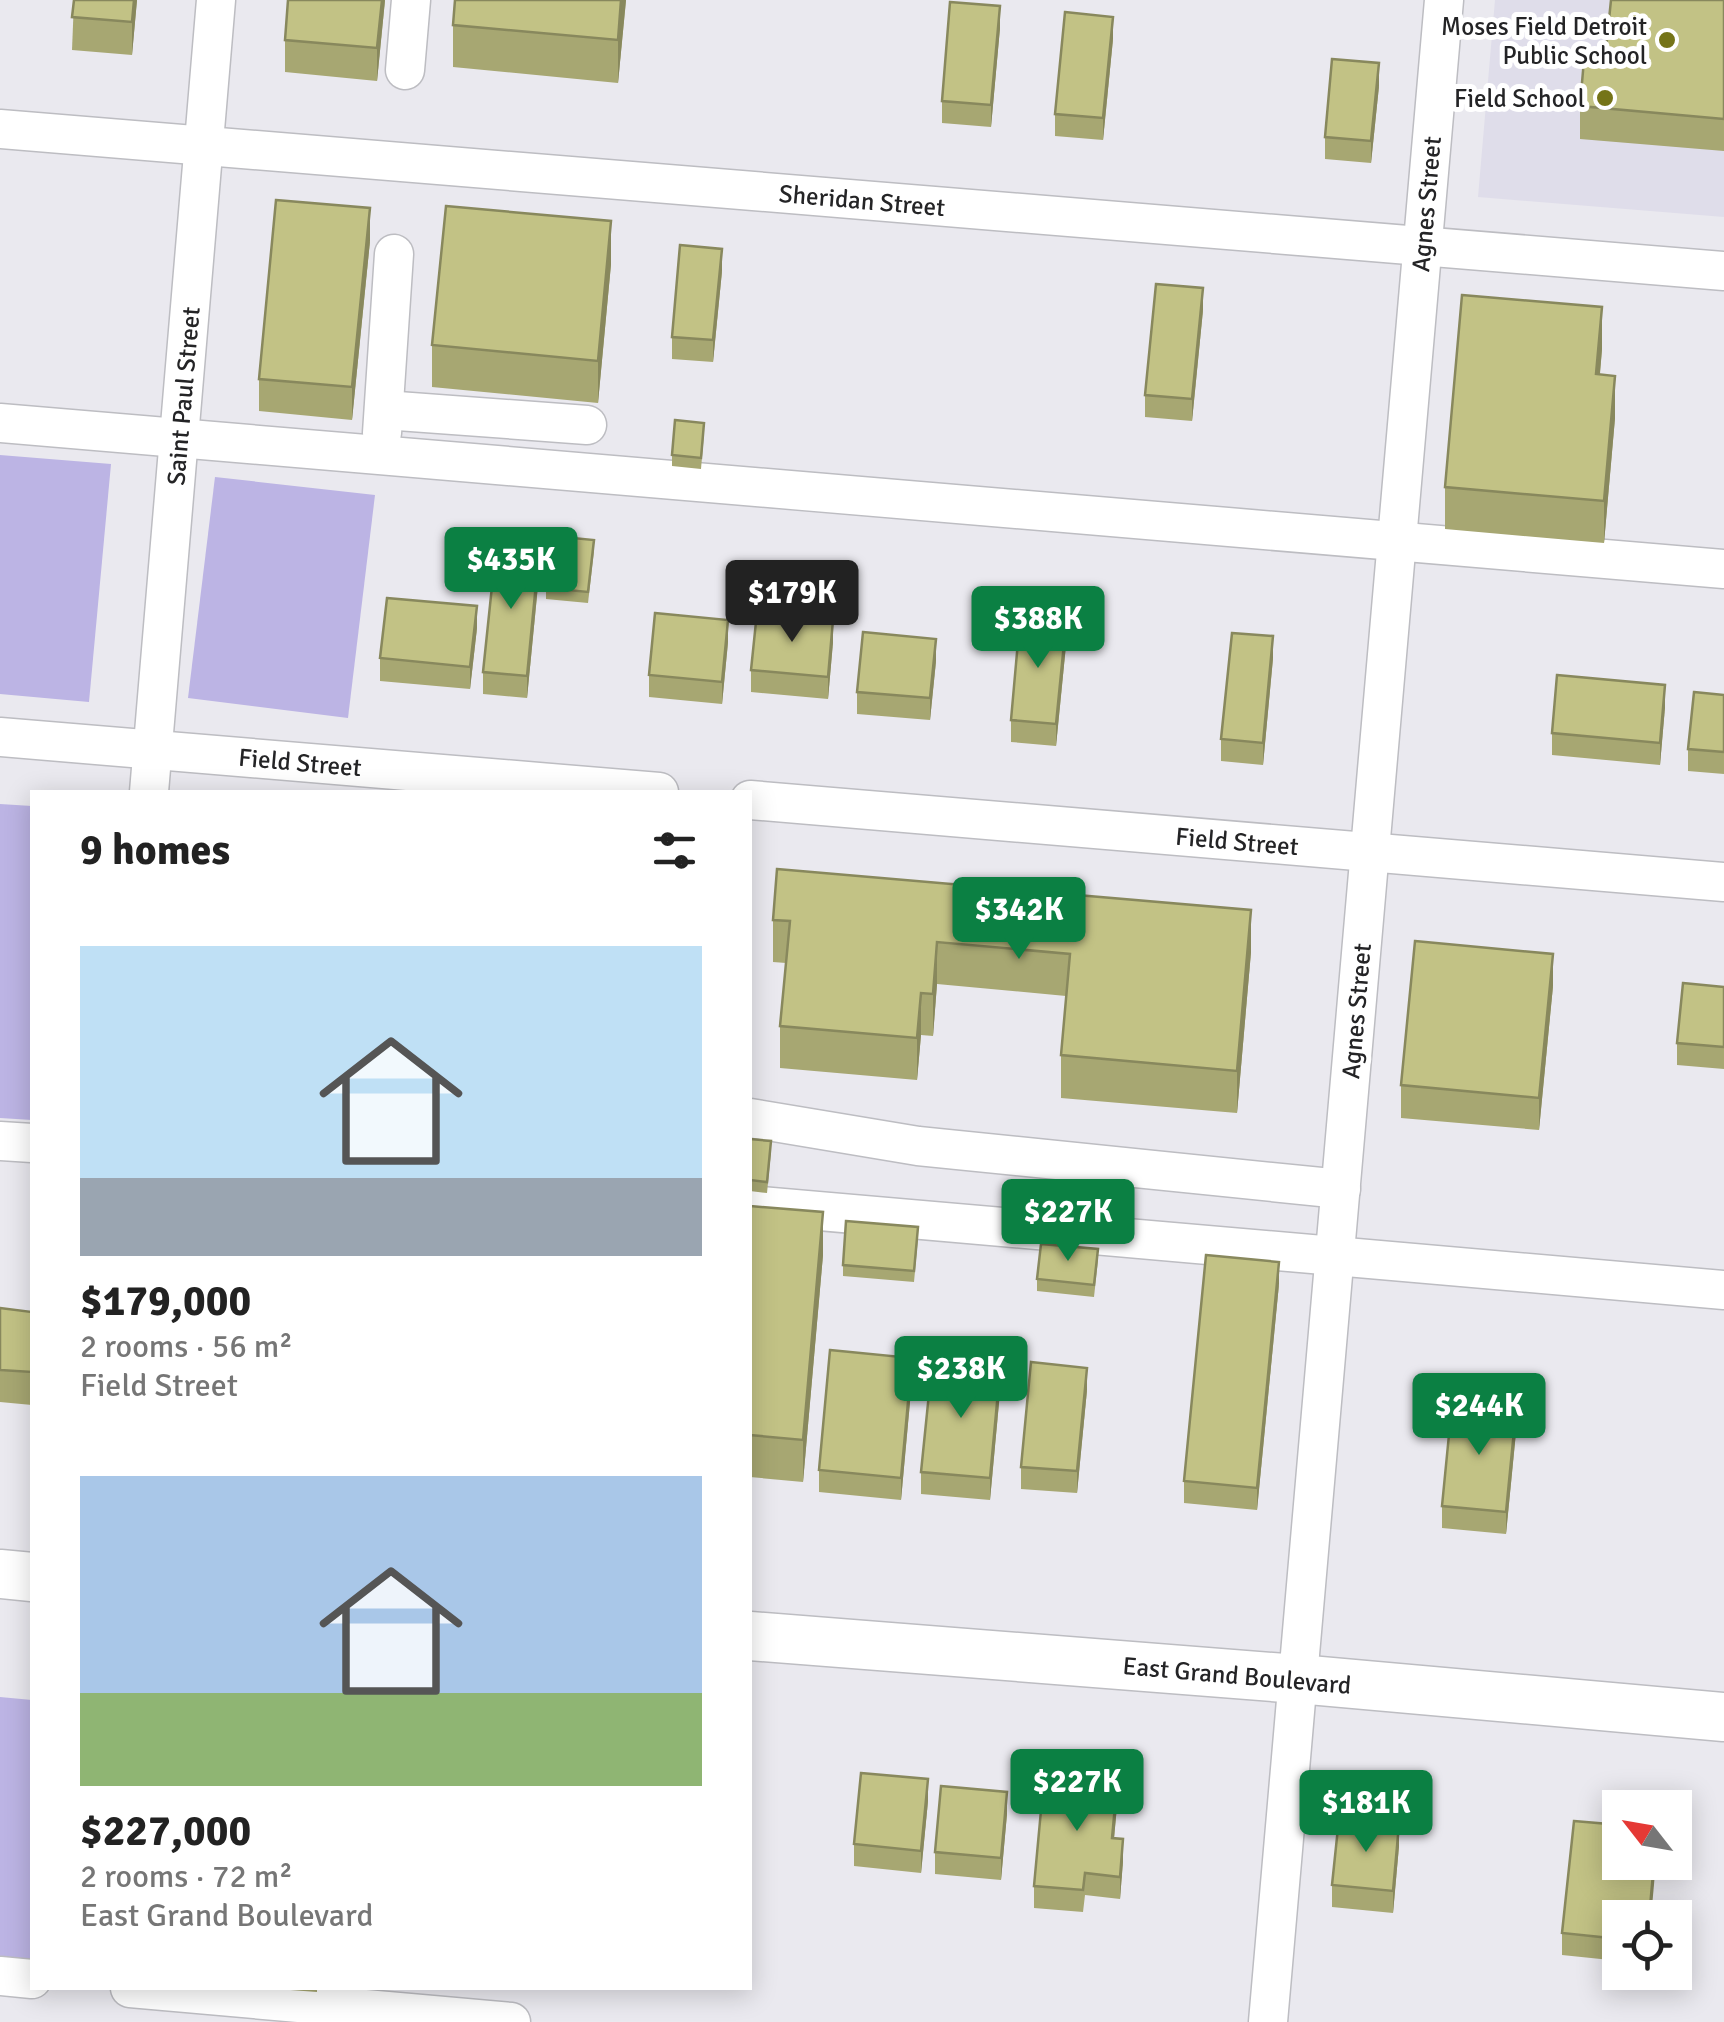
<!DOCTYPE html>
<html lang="en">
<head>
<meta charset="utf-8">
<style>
  :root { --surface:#fff; --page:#f2f2f2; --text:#222; --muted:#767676; --accent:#0b8043 }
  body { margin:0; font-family:Signika,sans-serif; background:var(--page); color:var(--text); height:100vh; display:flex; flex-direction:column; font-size:38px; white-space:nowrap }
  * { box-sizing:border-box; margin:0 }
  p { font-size:32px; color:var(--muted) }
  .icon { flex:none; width:55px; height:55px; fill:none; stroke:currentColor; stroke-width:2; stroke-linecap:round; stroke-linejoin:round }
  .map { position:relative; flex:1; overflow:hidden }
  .drawer { position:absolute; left:30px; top:790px; width:722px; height:1200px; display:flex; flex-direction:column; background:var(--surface); border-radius:0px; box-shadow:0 5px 25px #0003 }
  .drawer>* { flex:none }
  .needle { width:65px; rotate:301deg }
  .controls { position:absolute; left:1602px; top:1790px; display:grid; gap:20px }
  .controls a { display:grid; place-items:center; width:90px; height:90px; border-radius:0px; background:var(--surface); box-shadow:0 5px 25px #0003; font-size:50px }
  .price { position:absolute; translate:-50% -85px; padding:0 22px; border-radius:10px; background:var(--accent); color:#fff; font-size:32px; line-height:65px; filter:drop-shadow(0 2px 5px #0008) }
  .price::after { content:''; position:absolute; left:50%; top:60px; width:30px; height:22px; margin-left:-15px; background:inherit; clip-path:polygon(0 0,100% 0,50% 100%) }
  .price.active { background:#222; color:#fff }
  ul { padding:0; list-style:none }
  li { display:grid; align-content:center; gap:20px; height:530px; padding:0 50px }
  li span { display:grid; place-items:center; height:310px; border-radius:0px; color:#555 }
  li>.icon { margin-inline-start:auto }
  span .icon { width:180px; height:180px; fill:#fffc; stroke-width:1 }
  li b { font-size:42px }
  h2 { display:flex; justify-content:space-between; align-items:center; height:120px; padding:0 50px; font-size:42px }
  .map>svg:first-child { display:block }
  .built { fill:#dfddea }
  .grass { fill:#bcb4e4 }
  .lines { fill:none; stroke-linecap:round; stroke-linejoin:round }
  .minor-casing { stroke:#bdbdc2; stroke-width:41 }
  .major-casing { stroke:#bdbdc2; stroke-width:51 }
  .minor { stroke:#fff; stroke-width:38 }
  .major { stroke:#fff; stroke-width:48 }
  .wall { fill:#a7a772 }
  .shaded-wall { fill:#88885d }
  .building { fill:#c2c285; stroke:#88885d; stroke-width:2.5 }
  .poi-dot { fill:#757418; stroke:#fff; stroke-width:4 }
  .labels { text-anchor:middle; stroke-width:10; stroke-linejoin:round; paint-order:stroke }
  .poi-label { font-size:25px; fill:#242426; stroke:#fff; text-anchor:end }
  .street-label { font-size:25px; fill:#242426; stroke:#fff }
</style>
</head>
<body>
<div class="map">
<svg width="1724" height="2022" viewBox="0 0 1724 2022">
  <rect width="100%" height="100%" fill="#eae9ef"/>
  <polygon class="built" points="1495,0 1724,0 1724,217 1478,197"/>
  <g class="grass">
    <polygon points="0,455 111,464 89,702 0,694"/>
    <polygon points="215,477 375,495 348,718 188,698"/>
    <polygon points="0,804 32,806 32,1120 0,1118"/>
    <polygon points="0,1697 32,1700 32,1962 0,1960"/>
  </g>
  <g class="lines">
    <g class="minor-casing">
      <g id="minor">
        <polyline points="405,70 411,0"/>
        <polyline points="0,129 1724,271"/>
        <polyline points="384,410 587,425"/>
        <polyline points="0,423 1724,569"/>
        <polyline points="382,433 394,254"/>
        <polyline points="0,737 659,792"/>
        <polyline points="149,792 216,0"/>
        <polyline points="750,800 1724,882"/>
        <polyline points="750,1118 918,1146 1341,1189"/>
        <polyline points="0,1141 32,1143"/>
        <polyline points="750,1205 1724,1290"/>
        <polyline points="0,1976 32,1979"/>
        <polyline points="130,1988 511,2022"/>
        <polyline points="1268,2022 1444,0"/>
      </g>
    </g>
    <g class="major-casing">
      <g id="major">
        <polyline points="0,1574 32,1577"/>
        <polyline points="750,1636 1298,1679 1724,1717"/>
      </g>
    </g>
    <use href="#minor" class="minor"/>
    <use href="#major" class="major"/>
  </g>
  <g class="wall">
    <polygon points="74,0 137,0 132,55 72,50"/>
    <polygon points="385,0 377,81 285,72 285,40"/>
    <polygon points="626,0 618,83 453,67 453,25"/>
    <polygon points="1724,0 1724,151 1580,139 1580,106 1606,49"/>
    <polygon points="1000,28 991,127 942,123 942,101"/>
    <polygon points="1113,39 1103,140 1055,136 1055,114"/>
    <polygon points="1379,86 1371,163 1325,159 1325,137"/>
    <polygon points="370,241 352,420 259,411 259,379"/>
    <polygon points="611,264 598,403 432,387 432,345"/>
    <polygon points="722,271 713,362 672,359 672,337"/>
    <polygon points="1203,310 1192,421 1145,417 1145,395"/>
    <polygon points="1602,349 1600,374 1615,418 1604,543 1445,529 1445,487"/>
    <polygon points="704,434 701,469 672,466 672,455"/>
    <polygon points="594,551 588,603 546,599 546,588"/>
    <polygon points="539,575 527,698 483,694 483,672"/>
    <polygon points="477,628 470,689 380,681 380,658"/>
    <polygon points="728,642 722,704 649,697 649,675"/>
    <polygon points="833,642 828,699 751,692 751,670"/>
    <polygon points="1066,645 1056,746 1011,742 1011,720"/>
    <polygon points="1273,658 1263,765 1221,761 1221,739"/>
    <polygon points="936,661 930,720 857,714 857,692"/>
    <polygon points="1724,695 1724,774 1688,771 1688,749"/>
    <polygon points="1665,707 1660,765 1552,755 1552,733"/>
    <polygon points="773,920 1251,952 1237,1113 1061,1098 1061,1055 1066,996 937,984 933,1036 921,1035 917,1080 780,1068 780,1026 786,963 773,962"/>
    <polygon points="1553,986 1539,1130 1401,1118 1401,1085"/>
    <polygon points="1724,987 1724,1069 1677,1065 1677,1043"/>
    <polygon points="750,1139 771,1152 767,1193 750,1191"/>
    <polygon points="750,1206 823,1255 803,1482 750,1477"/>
    <polygon points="918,1238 914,1282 843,1276 843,1265"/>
    <polygon points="1098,1260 1094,1297 1037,1291 1037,1279"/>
    <polygon points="1279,1284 1257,1510 1184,1503 1184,1481"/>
    <polygon points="0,1308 32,1312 32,1405 0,1402"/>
    <polygon points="912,1380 901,1500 819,1492 819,1470"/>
    <polygon points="1087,1390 1077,1493 1021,1489 1021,1467"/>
    <polygon points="1000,1392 990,1500 921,1494 921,1472"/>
    <polygon points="1516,1432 1506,1534 1442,1528 1442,1506"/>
    <polygon points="928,1801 921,1873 854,1866 854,1844"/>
    <polygon points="1117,1806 1114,1838 1123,1861 1120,1899 1085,1895 1083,1912 1034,1908 1034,1886"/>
    <polygon points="1007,1814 1001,1880 935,1874 935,1852"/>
    <polygon points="1399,1846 1393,1913 1332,1907 1332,1885"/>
    <polygon points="1620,1918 1620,1961 1562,1955 1562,1933"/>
    <polygon points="264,1988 317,1988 317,1992"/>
  </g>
  <g class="shaded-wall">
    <polygon points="134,0 137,0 132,55 132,22"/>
    <polygon points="382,0 385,0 377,81 377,48"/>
    <polygon points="621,0 626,0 618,83 618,40"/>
    <polygon points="1000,6 1000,28 991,127 991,105"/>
    <polygon points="1113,17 1113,39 1103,140 1103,118"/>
    <polygon points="1379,63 1379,86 1371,163 1371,141"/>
    <polygon points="370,208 370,241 352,420 352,387"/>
    <polygon points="611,221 611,264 598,403 598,361"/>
    <polygon points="722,249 722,271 713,362 713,340"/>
    <polygon points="1203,288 1203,310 1192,421 1192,399"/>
    <polygon points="1602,307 1602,349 1596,416 1596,374"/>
    <polygon points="1615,376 1615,418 1604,543 1604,501"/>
    <polygon points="539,552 539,575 527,698 527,676"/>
    <polygon points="477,606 477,628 470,689 470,667"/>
    <polygon points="728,620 728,642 722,704 722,682"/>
    <polygon points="833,620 833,642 828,699 828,677"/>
    <polygon points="1066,623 1066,645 1056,746 1056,724"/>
    <polygon points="1273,636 1273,658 1263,765 1263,743"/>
    <polygon points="936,639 936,661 930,720 930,698"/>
    <polygon points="1665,685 1665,707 1660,765 1660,743"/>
    <polygon points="1251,910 1251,952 1237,1113 1237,1071"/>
    <polygon points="937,942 937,984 933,1036 933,994"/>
    <polygon points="1553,954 1553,986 1539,1130 1539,1098"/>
    <polygon points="921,993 921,1035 917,1080 917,1038"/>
    <polygon points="823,1212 823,1255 803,1482 803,1440"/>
    <polygon points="1279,1262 1279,1284 1257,1510 1257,1488"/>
    <polygon points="912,1358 912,1380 901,1500 901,1478"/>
    <polygon points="1087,1368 1087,1390 1077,1493 1077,1471"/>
    <polygon points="1000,1370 1000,1392 990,1500 990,1478"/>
    <polygon points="1516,1410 1516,1432 1506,1534 1506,1512"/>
    <polygon points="928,1779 928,1801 921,1873 921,1851"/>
    <polygon points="1117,1784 1117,1806 1112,1860 1112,1838"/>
    <polygon points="1007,1792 1007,1814 1001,1880 1001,1858"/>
    <polygon points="1399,1824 1399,1846 1393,1913 1393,1891"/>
    <polygon points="1123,1839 1123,1861 1120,1899 1120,1877"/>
    <polygon points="1654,1862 1656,1862 1651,1918 1649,1918"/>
  </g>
  <g class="building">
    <polygon points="74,0 134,0 132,22 72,17"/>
    <polygon points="288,0 382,0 377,48 285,40"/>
    <polygon points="455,0 621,0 618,40 453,25"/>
    <polygon points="1611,0 1724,0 1724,119 1580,106 1585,48 1606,49"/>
    <polygon points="950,2 1000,6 991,105 942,101"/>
    <polygon points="1065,12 1113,17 1103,118 1055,114"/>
    <polygon points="1332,59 1379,63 1371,141 1325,137"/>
    <polygon points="276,200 370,208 352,387 259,379"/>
    <polygon points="446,206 611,221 598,361 432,345"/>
    <polygon points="680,245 722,249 713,340 672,337"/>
    <polygon points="1156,284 1203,288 1192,399 1145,395"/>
    <polygon points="1462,295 1602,307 1596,374 1615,376 1604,501 1445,487"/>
    <polygon points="675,420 704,423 701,458 672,455"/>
    <polygon points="552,536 594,540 588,592 546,588"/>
    <polygon points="496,548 539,552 527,676 483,672"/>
    <polygon points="387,598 477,606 470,667 380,658"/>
    <polygon points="757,612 833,620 828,677 751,670"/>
    <polygon points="655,613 728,620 722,682 649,675"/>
    <polygon points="1020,619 1066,623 1056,724 1011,720"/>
    <polygon points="863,632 936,639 930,698 857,692"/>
    <polygon points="1232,633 1273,636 1263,743 1221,739"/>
    <polygon points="1557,675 1665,685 1660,743 1552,733"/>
    <polygon points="1694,692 1724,695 1724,752 1688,749"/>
    <polygon points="777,869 1251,910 1237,1071 1061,1055 1070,954 937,942 933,994 921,993 917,1038 780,1026 790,921 773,920"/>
    <polygon points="1415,941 1553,954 1539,1098 1401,1085"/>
    <polygon points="1683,983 1724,987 1724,1047 1677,1043"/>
    <polygon points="750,1139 771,1141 767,1182 750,1180"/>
    <polygon points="750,1206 823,1212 803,1440 750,1435"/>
    <polygon points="846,1221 918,1227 914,1271 843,1265"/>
    <polygon points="1041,1244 1098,1249 1094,1285 1037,1279"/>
    <polygon points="1206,1255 1279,1262 1257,1488 1184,1481"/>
    <polygon points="0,1308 32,1312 32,1372 0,1370"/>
    <polygon points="830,1350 912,1358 901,1478 819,1470"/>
    <polygon points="1031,1362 1087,1368 1077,1471 1021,1467"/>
    <polygon points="932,1364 1000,1370 990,1478 921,1472"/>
    <polygon points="1452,1404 1516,1410 1506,1512 1442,1506"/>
    <polygon points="861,1773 928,1779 921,1851 854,1844"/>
    <polygon points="1044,1778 1117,1784 1112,1838 1123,1839 1120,1877 1085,1873 1083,1890 1034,1886"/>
    <polygon points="941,1786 1007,1792 1001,1858 935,1852"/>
    <polygon points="1339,1818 1399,1824 1393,1891 1332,1885"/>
    <polygon points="1574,1821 1620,1825 1620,1862 1654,1862 1649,1918 1620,1918 1620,1939 1562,1933"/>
  </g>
  <g class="poi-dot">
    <circle cx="1667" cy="40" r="10"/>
    <circle cx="1605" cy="98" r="10"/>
  </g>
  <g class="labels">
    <g class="poi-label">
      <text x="1647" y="35">Moses Field Detroit<tspan x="1647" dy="29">Public School</tspan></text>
      <text x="1585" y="107">Field School</text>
    </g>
    <g class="street-label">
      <text transform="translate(862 200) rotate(5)" y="9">Sheridan Street</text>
      <text transform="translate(1426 204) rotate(-85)" y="9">Agnes Street</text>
      <text transform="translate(183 396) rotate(-85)" y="9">Saint Paul Street</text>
      <text transform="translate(300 762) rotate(5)" y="9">Field Street</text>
      <text transform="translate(1237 841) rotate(5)" y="9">Field Street</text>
      <text transform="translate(1356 1011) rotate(-85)" y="9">Agnes Street</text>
      <text transform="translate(1237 1675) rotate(5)" y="9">East Grand Boulevard</text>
    </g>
  </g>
</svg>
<div class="controls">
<a><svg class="needle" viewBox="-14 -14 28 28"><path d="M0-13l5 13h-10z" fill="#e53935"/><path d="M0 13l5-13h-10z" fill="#767676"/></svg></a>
<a><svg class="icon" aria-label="locate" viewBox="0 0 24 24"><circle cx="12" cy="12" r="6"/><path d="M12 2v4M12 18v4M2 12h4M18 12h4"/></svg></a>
</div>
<b class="price" style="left:511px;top:612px">$435K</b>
<b class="price active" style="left:792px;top:645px">$179K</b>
<b class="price" style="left:1038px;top:671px">$388K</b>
<b class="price" style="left:1019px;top:962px">$342K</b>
<b class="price" style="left:1068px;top:1264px">$227K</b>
<b class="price" style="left:961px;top:1421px">$238K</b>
<b class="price" style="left:1479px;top:1458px">$244K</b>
<b class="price" style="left:1077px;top:1834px">$227K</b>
<b class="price" style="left:1366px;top:1855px">$181K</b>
<section class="drawer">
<h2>9 homes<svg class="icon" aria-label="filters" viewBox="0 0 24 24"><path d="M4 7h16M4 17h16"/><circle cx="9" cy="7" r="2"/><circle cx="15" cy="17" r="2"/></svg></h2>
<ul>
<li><span style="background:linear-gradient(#bfe0f5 75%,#9aa5b1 0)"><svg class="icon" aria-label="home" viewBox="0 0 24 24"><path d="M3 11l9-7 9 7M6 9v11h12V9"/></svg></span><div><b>$179,000</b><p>2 rooms · 56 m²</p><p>Field Street</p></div></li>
<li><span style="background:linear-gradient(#a9c7e8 70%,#8fb573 0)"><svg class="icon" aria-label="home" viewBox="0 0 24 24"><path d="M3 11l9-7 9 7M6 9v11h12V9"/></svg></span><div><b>$227,000</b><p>2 rooms · 72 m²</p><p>East Grand Boulevard</p></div></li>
</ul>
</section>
</div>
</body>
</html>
